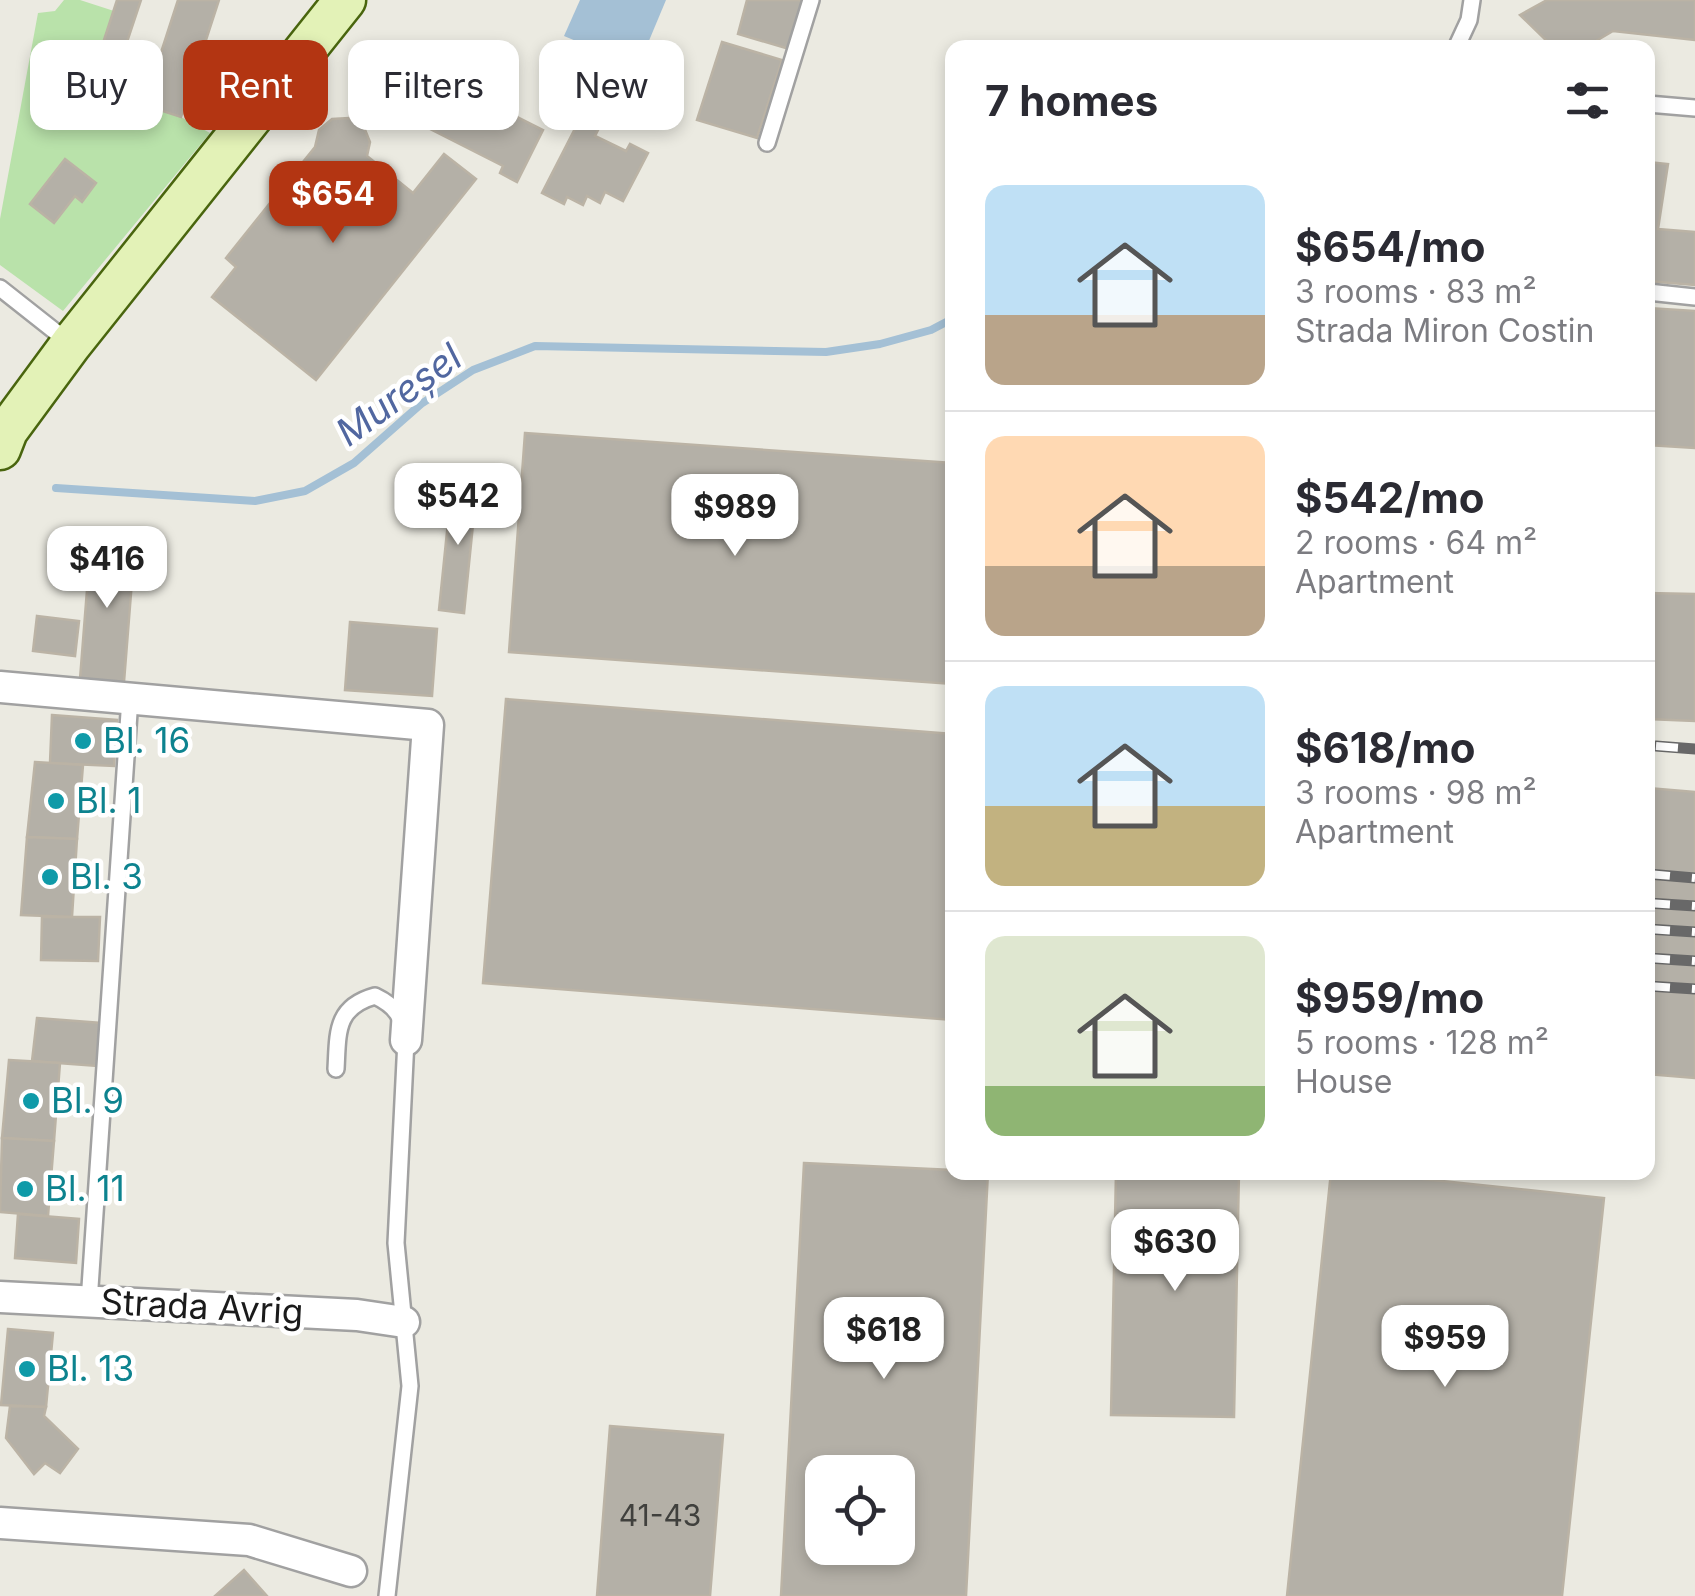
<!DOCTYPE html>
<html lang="en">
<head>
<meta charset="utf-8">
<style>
  :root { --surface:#fff; --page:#f7f7f7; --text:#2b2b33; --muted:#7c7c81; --line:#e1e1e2; --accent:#b33512 }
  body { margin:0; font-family:Inter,sans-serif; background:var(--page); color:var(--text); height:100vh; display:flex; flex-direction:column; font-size:38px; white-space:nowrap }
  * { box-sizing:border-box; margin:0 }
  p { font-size:32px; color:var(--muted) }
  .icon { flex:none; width:55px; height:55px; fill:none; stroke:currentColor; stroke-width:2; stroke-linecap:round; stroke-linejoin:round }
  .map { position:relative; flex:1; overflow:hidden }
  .drawer { position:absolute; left:945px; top:40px; width:710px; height:1140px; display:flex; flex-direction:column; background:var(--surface); border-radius:20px; box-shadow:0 5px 15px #0003 }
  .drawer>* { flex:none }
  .top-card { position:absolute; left:30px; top:40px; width:765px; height:90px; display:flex; gap:20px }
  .controls { position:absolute; left:805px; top:1455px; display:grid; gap:20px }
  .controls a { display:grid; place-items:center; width:110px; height:110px; border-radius:20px; background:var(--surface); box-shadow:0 5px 15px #0003; font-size:50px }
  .price { position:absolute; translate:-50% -85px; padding:0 22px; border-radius:20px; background:#fff; color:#222; font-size:32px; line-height:65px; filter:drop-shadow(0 2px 5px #0008) }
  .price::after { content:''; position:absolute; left:50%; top:60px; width:30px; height:22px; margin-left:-15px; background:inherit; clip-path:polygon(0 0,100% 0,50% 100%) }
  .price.current { background:var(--accent); color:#fff }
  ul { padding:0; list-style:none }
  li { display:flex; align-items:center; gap:30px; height:250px; padding:0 40px }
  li+li { border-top:2px solid var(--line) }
  li span { display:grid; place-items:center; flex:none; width:280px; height:200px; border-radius:20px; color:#555 }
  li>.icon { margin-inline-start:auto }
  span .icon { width:120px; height:120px; fill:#fffc; stroke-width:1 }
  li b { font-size:42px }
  h2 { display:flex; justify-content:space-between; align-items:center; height:120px; padding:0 40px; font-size:42px }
  .pill { padding:0 35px; border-radius:20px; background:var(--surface); box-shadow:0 5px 15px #0003; font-size:35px; line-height:90px }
  .pill.current { background:var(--accent); color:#fff }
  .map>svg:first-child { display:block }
  .grass { fill:#b9e2aa }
  .water { fill:#a4c0d5 }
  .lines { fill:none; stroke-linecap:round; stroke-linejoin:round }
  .stream { stroke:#a4c0d5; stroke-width:8 }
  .building { fill:#b4b0a7; stroke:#bbb3a5; stroke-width:2.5; fill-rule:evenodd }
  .service-casing { stroke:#a1a1a1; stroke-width:20 }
  .minor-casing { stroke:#a1a1a1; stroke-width:35 }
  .secondary-casing { stroke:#49650e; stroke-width:45 }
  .service { stroke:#fff; stroke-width:15 }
  .minor { stroke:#fff; stroke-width:30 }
  .secondary { stroke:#e3f2b7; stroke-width:40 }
  .rail-casing { stroke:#686868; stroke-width:11 }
  .rail { stroke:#fff; stroke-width:8; stroke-dasharray:22; stroke-linecap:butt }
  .culture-dot { fill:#0f9aa8; stroke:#fff; stroke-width:4 }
  .labels { text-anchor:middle; stroke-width:9; stroke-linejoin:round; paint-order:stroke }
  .number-label { font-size:30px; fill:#40403d }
  .culture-label { font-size:35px; fill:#0d838f; stroke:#fff; text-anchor:start }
  .street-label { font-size:35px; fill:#1a1a1a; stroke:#fff }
  .water-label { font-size:38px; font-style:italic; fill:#5167a0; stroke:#fff }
</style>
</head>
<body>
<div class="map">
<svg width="1695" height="1596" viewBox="0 0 1695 1596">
  <rect width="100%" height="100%" fill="#ebeae1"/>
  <polygon class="grass" points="64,0 80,0 114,11 91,83 111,90 116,75 150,87 145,106 181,117 210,133 63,311 0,265 0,219 38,13 55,11"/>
  <polygon class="water" points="580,0 666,0 638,67 564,36"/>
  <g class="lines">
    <polyline class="stream" points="56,488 255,501 305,491 354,463 421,404 473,370 535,346 826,352 880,344 931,330 952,319"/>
  </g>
  <g class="building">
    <polygon points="117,0 141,0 111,90 90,83"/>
    <polygon points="178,0 219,0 181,117 144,105"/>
    <polygon points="747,0 803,0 789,49 738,34"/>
    <polygon points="1547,0 1695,0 1695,40 1613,31 1584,48 1554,48 1520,15"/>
    <polygon points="722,42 782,60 757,138 697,120"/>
    <polygon points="387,52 543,130 517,182 500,173 503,166 365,96"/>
    <polygon points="123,55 156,67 150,87 116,75"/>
    <polygon points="349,118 364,127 370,142 367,156 413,193 444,154 476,179 316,380 212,297 236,267 226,258 315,147 319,130 332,119"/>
    <polygon points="580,119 599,128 595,136 626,151 630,144 648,153 623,201 605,192 600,203 587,196 583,205 567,197 564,204 542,193"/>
    <polygon points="65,159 96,183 82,202 75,196 54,223 30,204"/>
    <polygon points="1648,162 1668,164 1658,229 1695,232 1695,285 1648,281"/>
    <polygon points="1648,308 1695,311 1695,448 1648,445"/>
    <polygon points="525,433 952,463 952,684 509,652"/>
    <polygon points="452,483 477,485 464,613 439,610"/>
    <polygon points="91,539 135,543 124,682 80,679"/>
    <polygon points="1648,593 1695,594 1695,721 1648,719"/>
    <polygon points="37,616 79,621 75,656 33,651"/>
    <polygon points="350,622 437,629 432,696 345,690"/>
    <polygon points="506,699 952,734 952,1020 483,983"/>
    <polygon points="52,715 117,720 114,766 50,763"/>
    <polygon points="35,762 83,765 77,839 27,837"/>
    <polygon points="1648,788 1695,792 1695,1078 1648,1074"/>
    <polygon points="27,837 77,839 72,917 21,915"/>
    <polygon points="42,917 100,917 98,961 41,960"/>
    <polygon points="37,1018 101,1023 97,1066 32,1061"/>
    <polygon points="9,1060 60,1063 54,1141 2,1138"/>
    <polygon points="2,1138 54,1141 48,1216 0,1212"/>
    <path d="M804 1163 952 1170V1172H988L966 1596H781ZM822 1472H898V1548H822Z"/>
    <polygon points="1116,1172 1239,1172 1234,1417 1111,1415"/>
    <polygon points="1331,1172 1356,1172 1604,1198 1562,1596 1287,1596"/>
    <polygon points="18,1214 79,1219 76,1263 15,1258"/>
    <polygon points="8,1329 53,1333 46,1407 1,1405"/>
    <polygon points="10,1406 46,1407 44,1416 78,1449 60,1473 45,1463 34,1474 6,1438"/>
    <polygon points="610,1426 723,1435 710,1596 597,1596"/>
    <polygon points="244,1570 267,1596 215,1596"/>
  </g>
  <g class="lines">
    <g class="service-casing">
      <g id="service">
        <polyline points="1456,48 1469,20 1472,0"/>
        <polyline points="1648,104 1695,108"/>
        <polyline points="767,143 811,0"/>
        <polyline points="0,288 71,344"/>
        <polyline points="1648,292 1695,297"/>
        <path d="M336 1069C338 1033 335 1007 375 996 396 1006 403 1017 406 1040L396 1243 410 1386 387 1596"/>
        <polyline points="89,1302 130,698"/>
      </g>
    </g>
    <g class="minor-casing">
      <g id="minor">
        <polyline points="0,687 428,725 406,1040"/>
        <polyline points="0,1297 357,1315 404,1322"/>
        <polyline points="0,1523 249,1540 351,1571"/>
      </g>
    </g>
    <g class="secondary-casing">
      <polyline id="secondary" points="0,449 7,431 71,344 345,0"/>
    </g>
    <use href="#service" class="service"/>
    <use href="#minor" class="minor"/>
    <use href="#secondary" class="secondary"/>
    <g class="rail-casing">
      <g id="rail">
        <polyline points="1656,746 1695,749"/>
        <polyline points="1648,874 1695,878"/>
        <polyline points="1648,903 1695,906"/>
        <polyline points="1648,929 1695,932"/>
        <polyline points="1648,958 1695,961"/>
        <polyline points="1648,986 1695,989"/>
      </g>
    </g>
    <use href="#rail" class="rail"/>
  </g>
  <g class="culture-dot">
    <circle cx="83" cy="741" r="10"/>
    <circle cx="56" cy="801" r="10"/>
    <circle cx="50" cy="877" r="10"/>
    <circle cx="31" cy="1101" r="10"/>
    <circle cx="25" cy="1189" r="10"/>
    <circle cx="27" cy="1369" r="10"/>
  </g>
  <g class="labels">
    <g class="number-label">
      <text x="660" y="1526">41-43</text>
    </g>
    <g class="culture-label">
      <text x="103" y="753">Bl. 16</text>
      <text x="76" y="813">Bl. 1</text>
      <text x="70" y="889">Bl. 3</text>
      <text x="51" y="1113">Bl. 9</text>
      <text x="45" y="1201">Bl. 11</text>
      <text x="47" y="1381">Bl. 13</text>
    </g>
    <g class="street-label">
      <text transform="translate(202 1307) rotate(3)" y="12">Strada Avrig</text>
    </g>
    <g class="water-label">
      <text transform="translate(399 395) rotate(-36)" y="13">Mureșel</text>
    </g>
  </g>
</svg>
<div class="controls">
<a><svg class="icon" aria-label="locate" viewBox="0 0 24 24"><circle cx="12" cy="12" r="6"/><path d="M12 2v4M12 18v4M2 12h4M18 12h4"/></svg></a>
</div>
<b class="price current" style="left:333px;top:246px">$654</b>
<b class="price" style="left:458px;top:548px">$542</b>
<b class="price" style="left:735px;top:559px">$989</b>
<b class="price" style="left:107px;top:611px">$416</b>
<b class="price" style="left:1175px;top:1294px">$630</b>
<b class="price" style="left:884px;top:1382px">$618</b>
<b class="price" style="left:1445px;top:1390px">$959</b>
<div class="top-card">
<a class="pill">Buy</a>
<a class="pill current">Rent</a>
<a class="pill">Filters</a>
<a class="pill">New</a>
</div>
<section class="drawer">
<h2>7 homes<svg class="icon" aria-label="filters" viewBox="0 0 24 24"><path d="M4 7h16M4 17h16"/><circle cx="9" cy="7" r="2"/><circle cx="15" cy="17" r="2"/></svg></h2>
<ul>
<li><span style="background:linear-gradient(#bfe0f5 65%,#b9a48a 0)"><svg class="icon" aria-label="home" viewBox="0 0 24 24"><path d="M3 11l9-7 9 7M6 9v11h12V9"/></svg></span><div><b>$654/mo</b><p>3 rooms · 83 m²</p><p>Strada Miron Costin</p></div></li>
<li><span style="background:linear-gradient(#ffd9b3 65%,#b9a48a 0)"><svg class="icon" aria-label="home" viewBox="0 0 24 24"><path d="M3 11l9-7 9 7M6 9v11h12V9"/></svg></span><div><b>$542/mo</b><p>2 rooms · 64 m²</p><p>Apartment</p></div></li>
<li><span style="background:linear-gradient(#bfe0f5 60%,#c2b280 0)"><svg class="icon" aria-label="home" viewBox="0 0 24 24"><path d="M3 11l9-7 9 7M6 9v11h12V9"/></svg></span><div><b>$618/mo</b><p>3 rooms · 98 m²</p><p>Apartment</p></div></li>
<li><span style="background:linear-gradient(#dfe7d0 75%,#8fb573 0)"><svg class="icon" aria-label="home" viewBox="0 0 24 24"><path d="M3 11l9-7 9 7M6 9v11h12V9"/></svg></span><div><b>$959/mo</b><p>5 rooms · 128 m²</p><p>House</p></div></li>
</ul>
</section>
</div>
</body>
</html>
